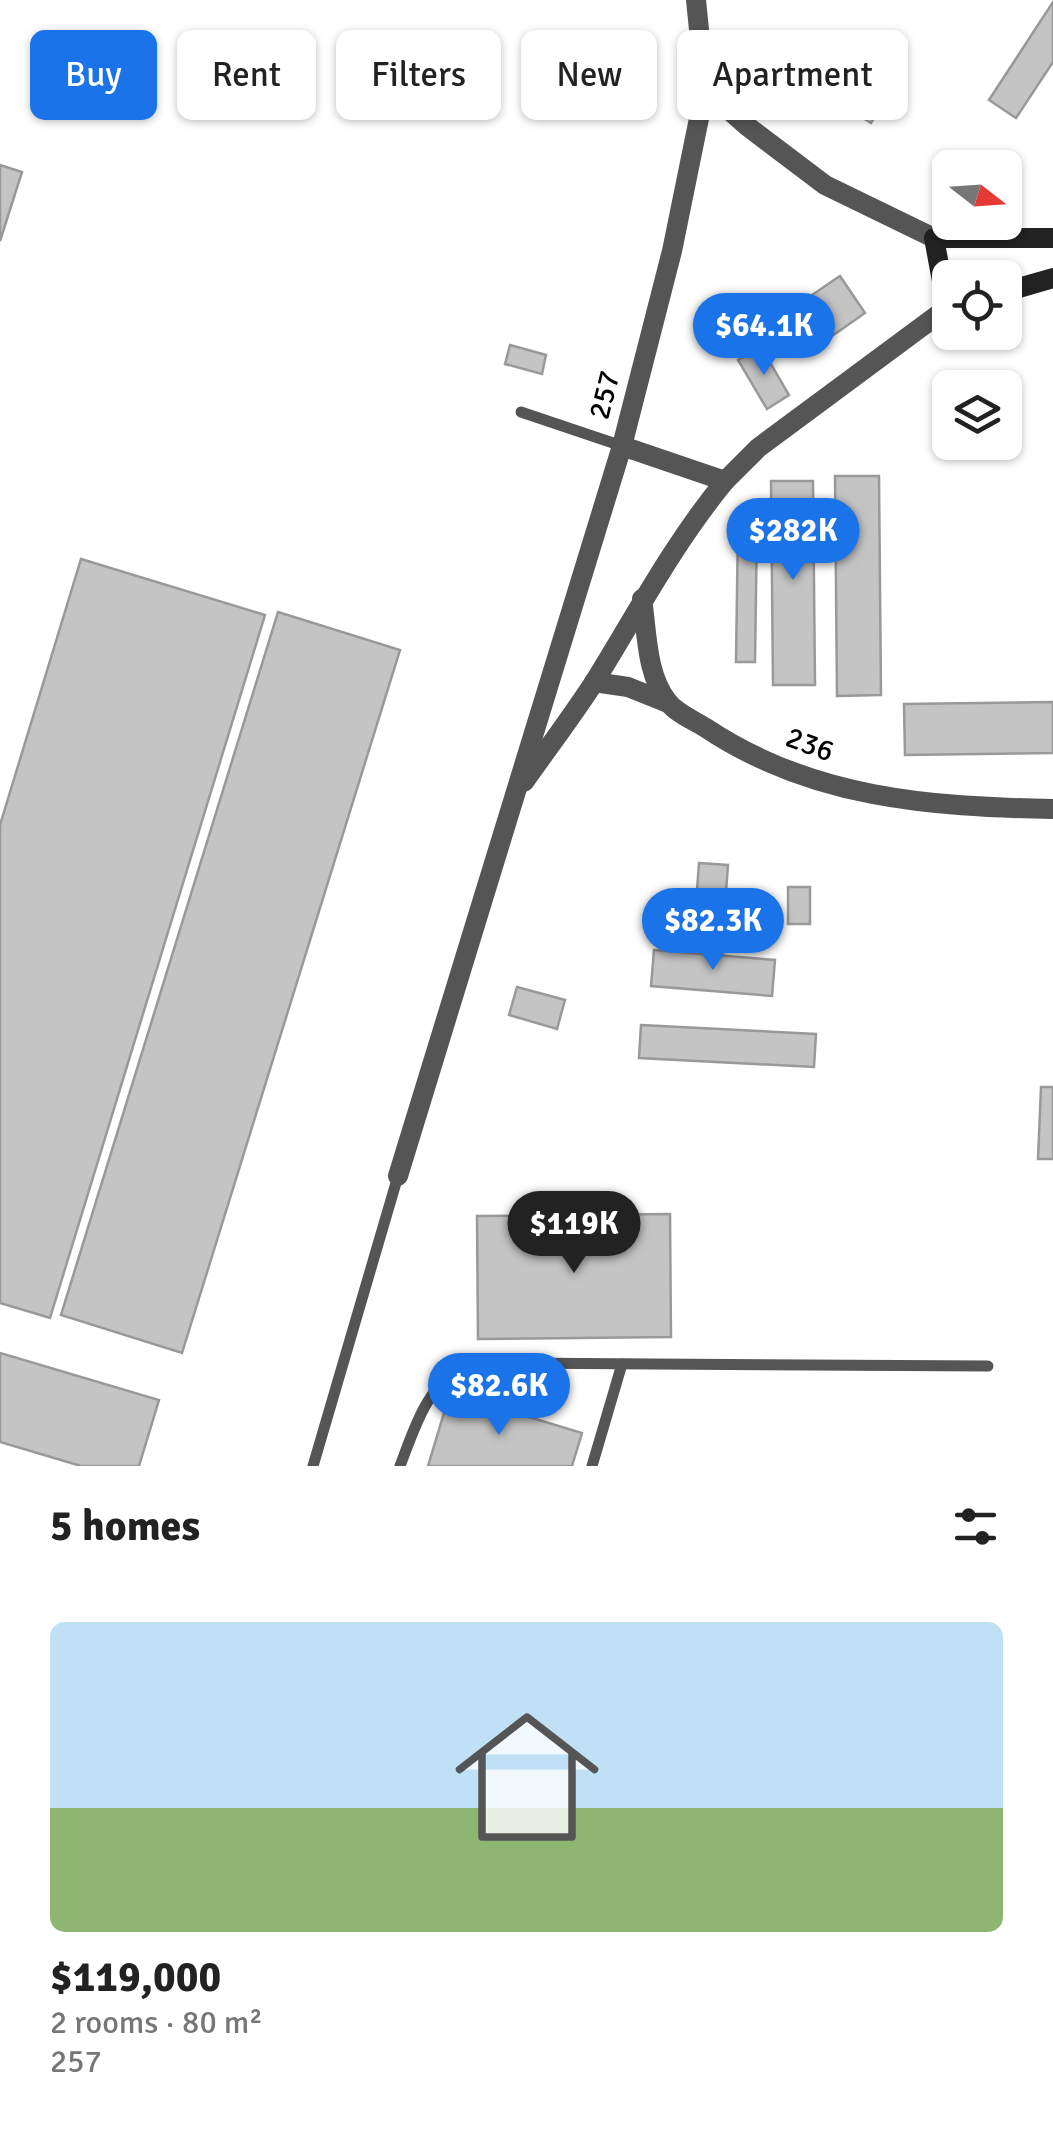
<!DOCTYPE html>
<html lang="en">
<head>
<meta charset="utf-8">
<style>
  :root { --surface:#fff; --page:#f6f6f6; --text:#222; --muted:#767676; --accent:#1a73e8 }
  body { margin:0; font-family:Signika,sans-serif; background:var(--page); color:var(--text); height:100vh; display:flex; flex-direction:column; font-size:38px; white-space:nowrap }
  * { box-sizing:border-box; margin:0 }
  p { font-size:32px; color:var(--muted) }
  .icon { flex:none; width:55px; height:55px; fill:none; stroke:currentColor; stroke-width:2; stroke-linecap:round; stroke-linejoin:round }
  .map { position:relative; height:1466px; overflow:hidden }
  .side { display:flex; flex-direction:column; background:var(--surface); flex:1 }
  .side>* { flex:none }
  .hud { position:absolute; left:30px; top:30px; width:995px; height:90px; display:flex; gap:20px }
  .needle { width:65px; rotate:107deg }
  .buttons { position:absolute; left:932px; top:150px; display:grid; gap:20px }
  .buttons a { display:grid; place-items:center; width:90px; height:90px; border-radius:15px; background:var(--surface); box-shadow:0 2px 8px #0004; font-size:50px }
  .price { position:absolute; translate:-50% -85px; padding:0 22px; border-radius:35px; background:var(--accent); color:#fff; font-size:32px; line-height:65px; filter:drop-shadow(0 2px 5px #0008) }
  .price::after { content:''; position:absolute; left:50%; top:60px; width:30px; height:22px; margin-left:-15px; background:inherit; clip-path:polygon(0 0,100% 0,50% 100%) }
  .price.current { background:#222; color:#fff }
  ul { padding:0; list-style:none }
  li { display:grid; align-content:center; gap:20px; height:530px; padding:0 50px }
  li span { display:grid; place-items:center; height:310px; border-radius:15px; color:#555 }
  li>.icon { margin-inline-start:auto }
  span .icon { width:180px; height:180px; fill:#fffc; stroke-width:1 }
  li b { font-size:42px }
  h2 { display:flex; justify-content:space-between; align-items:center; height:120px; padding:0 50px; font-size:42px }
  .tag { padding:0 35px; border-radius:15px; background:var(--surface); box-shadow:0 2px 8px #0004; font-size:35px; line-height:90px }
  .tag.current { background:var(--accent); color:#fff }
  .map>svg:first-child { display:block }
  .building { fill:#c4c4c4; stroke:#999; stroke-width:2.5 }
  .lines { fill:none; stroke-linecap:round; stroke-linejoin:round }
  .lane { stroke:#555; stroke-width:11 }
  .street { stroke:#555; stroke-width:20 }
  .secondary { stroke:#222; stroke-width:20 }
  .labels { text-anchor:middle; stroke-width:10; stroke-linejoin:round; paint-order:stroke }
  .street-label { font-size:30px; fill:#000; stroke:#fff }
</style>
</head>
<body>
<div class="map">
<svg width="1053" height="1466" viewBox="0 0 1053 1466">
  <rect width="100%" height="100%" fill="#fff"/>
  <g class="building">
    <polygon points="1053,2 1053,62 1016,118 989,100"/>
    <polygon points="837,44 896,83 871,123 811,85"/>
    <polygon points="0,165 22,172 0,241"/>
    <polygon points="840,276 865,313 832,336 806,299"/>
    <polygon points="510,345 546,355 542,374 505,364"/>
    <polygon points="761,347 789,395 767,409 738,360"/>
    <polygon points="835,476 879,476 881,695 837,696"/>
    <polygon points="771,481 813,481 815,685 773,685"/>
    <polygon points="738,522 757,523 755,662 736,662"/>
    <polygon points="81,559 265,615 50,1318 0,1303 0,825"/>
    <polygon points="278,612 400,650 182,1353 61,1315"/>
    <polygon points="1053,702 1053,753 905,755 904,704"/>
    <polygon points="699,863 728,865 726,892 697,890"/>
    <rect x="788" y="887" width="22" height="37"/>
    <polygon points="654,950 775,960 772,996 651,986"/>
    <polygon points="517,987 565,1000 557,1029 509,1015"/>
    <polygon points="641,1025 816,1034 814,1067 639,1058"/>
    <polygon points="1041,1087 1053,1087 1053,1159 1038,1159"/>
    <polygon points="670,1214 671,1337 478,1339 477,1216"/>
    <polygon points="0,1353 159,1400 139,1466 81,1466 0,1442"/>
    <polygon points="450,1393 582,1433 572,1466 428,1466"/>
  </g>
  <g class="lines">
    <g class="lane">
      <polyline points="521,412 622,446"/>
      <polyline points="313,1466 398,1176"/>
      <path d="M400 1466C411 1438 426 1387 456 1373 467 1368 482 1366 494 1363L988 1366"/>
      <polyline points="592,1466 622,1364"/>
    </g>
    <g class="street">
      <polyline points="705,89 747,126 825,185 934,238"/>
      <polyline points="622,446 725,481 758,448 947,308"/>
      <path d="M642 599C647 631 646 675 668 702 676 713 695 721 706 728 811 798 930 807 1053 809"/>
      <polyline points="594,682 628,687 668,703"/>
      <path d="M524 782C548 748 573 715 595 681 637 613 674 543 725 481"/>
      <polyline points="398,1176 622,446 672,251 705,89 696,0"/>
    </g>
    <g class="secondary">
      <polyline points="1005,292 1053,278"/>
      <polyline points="950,308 947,308 934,238 1053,238"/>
    </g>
  </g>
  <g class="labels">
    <g class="street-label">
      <text transform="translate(604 395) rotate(-76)" y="10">257</text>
      <text transform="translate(810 744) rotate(20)" y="10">236</text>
    </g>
  </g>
</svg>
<div class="buttons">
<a><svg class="needle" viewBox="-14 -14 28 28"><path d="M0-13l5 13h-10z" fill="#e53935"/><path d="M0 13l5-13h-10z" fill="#767676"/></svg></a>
<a><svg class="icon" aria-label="locate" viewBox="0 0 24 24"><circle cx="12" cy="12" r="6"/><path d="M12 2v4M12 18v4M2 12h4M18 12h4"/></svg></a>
<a><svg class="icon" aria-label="layers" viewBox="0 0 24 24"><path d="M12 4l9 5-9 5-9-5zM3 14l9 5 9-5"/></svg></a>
</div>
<b class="price" style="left:764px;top:378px">$64.1K</b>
<b class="price" style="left:793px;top:583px">$282K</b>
<b class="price" style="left:713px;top:973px">$82.3K</b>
<b class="price current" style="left:574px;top:1276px">$119K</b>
<b class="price" style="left:499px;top:1438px">$82.6K</b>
<div class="hud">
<a class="tag current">Buy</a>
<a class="tag">Rent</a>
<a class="tag">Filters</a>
<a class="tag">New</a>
<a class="tag">Apartment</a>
</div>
</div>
<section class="side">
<h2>5 homes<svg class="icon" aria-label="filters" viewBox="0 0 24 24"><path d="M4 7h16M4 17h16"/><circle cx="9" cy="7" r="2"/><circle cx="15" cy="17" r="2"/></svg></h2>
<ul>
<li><span style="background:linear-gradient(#bfe0f5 60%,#8fb573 0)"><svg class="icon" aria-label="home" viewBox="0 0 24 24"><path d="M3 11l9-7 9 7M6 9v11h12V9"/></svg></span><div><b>$119,000</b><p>2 rooms · 80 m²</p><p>257</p></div></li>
</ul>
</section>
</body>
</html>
